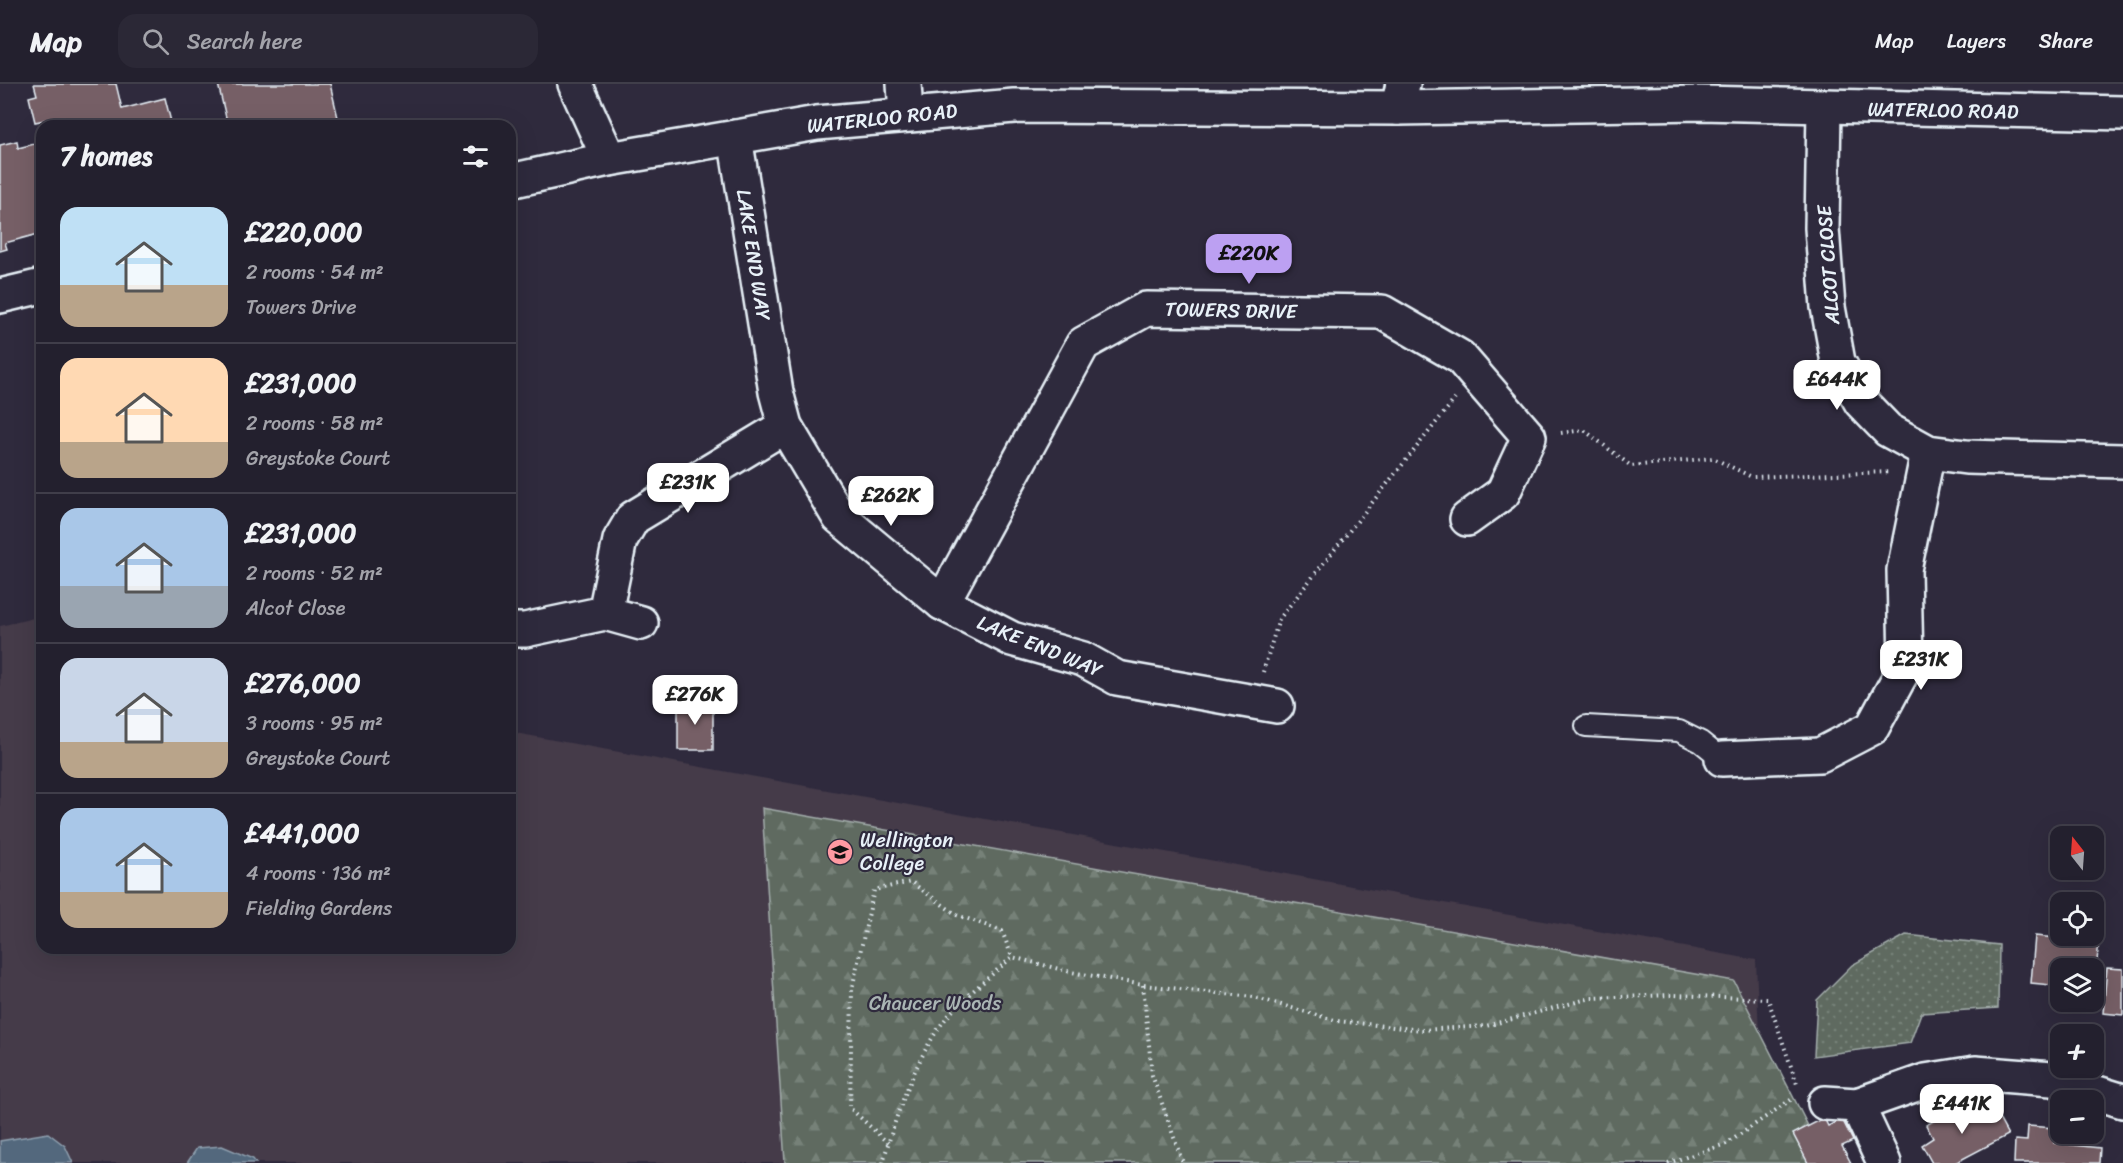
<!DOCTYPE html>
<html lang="en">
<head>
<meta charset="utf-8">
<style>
  :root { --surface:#23202e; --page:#2b2836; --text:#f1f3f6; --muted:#a3a3aa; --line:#403e4a; --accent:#bca0f2 }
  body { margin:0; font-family:Sriracha,sans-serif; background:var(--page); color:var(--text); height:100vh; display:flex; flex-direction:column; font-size:22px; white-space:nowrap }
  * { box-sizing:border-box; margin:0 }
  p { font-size:20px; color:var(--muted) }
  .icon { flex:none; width:33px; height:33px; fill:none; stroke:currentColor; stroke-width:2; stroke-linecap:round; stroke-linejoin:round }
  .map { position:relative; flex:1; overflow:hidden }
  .details { position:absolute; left:36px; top:36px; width:480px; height:834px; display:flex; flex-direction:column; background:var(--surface); border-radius:18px; box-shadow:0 6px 24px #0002,0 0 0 2px var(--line) }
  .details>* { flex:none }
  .needle { width:39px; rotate:343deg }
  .controls { position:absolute; left:2050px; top:742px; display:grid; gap:12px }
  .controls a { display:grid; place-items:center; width:54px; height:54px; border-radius:12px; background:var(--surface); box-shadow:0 6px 24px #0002,0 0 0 2px var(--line); font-size:30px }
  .price { position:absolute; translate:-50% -51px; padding:0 14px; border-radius:12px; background:#fff; color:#222; font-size:20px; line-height:39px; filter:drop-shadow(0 2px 3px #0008) }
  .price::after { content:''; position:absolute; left:50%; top:36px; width:18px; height:14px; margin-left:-9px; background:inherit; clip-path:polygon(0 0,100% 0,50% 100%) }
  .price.active { background:var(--accent); color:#111 }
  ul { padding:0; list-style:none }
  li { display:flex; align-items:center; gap:18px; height:150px; padding:0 24px }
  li+li { border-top:2px solid var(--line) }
  li span { display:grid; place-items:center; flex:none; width:168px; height:120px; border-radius:18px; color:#555 }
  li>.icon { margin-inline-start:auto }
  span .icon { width:72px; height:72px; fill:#fffc; stroke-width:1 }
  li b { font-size:26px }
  h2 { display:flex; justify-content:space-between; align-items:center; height:72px; padding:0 24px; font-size:26px }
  header { display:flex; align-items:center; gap:36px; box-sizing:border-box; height:84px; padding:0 30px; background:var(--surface); border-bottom:2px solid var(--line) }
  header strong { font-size:28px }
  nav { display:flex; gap:33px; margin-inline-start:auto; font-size:21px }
  .search { width:420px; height:54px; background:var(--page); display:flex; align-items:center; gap:15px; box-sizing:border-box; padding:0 21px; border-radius:18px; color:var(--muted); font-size:22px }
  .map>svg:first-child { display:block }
  .built { fill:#443a49 }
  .grass { fill:url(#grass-dots); stroke:#a4aeac; stroke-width:1.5 }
  .forest { fill:url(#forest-firs); stroke:#a4aeac; stroke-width:1.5 }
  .water { fill:#52687d; stroke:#8e9fae; stroke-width:1.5 }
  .building { fill:#765e66; stroke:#e8f1f8; stroke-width:1.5 }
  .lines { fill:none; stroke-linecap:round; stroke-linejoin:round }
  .lane-casing { stroke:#e8f1f8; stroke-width:24 }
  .street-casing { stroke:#e8f1f8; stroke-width:38 }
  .secondary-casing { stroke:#e8f1f8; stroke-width:38 }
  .path { stroke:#e8f1f8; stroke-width:4; stroke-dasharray:1.5 4.5; stroke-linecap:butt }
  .lane { stroke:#2f2a3d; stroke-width:20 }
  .street { stroke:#2f2a3d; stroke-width:33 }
  .secondary { stroke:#2f2a3d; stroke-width:33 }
  .labels { text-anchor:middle; stroke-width:4.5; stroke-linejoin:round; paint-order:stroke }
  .street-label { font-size:20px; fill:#e8f1f8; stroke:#2f2a3d }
  .poi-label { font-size:20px; fill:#e8f1f8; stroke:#2f2a3d; text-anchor:start }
  .park-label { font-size:20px; fill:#aab5b4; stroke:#2f2a3d }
</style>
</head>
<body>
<header>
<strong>Map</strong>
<div class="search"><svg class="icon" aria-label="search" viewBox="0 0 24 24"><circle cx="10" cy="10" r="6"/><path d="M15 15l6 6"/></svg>Search here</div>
<nav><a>Map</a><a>Layers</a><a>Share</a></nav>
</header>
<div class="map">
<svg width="2123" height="1079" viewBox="0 0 2123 1079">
  <defs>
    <pattern id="grass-dots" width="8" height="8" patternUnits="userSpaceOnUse" patternTransform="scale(1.5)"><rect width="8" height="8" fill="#5f6b61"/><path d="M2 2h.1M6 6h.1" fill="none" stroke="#768178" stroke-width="1.8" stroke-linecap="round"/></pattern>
    <pattern id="forest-firs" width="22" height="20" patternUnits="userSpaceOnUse" patternTransform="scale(1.5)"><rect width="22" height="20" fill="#5f6b61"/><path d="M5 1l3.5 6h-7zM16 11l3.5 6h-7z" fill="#768178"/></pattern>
  </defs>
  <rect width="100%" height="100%" fill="#2f2a3d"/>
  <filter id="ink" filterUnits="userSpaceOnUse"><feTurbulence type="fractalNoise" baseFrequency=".0167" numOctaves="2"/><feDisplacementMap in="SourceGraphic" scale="12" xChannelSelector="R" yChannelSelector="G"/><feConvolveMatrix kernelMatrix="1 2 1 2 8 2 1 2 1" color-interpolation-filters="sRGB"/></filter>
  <g filter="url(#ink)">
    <polygon class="built" points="42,532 42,864 510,864 510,648 1756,876 1764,1079 0,1079 0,542"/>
    <polygon class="grass" points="1906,851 1999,861 1998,924 1921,929 1910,959 1814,972 1817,916 1852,881"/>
    <polygon class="forest" points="762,724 1734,897 1827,1079 785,1079"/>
    <g class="water">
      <polygon points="48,1049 65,1062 73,1079 0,1079 0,1057"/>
      <polygon points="222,1062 253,1075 256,1079 187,1079 197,1064"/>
    </g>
    <g class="building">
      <polygon points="34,0 116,0 122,25 165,14 172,42 46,42 45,36 35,38 29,13 37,11"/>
      <polygon points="218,0 330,0 340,42 228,42"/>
      <polygon points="17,57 18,64 42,58 42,149 5,159 7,165 0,167 0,61"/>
      <rect x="678" y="618" width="35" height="48"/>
      <polygon points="2035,852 2099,858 2094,904 2094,885 2061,885 2061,902 2031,899"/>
      <polygon points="2107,884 2123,885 2123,931 2103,929"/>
      <polygon points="1963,1021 1970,1033 1992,1022 2008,1051 1955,1079 1932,1079 1922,1061 1933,1054 1926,1041"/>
      <polygon points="1824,1034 1828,1042 1842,1035 1853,1057 1842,1062 1851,1079 1808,1079 1793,1050"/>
      <polygon points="2028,1042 2054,1044 2054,1059 2100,1064 2099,1079 2014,1079 2015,1056 2027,1057"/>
    </g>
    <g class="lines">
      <g class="lane-casing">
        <polyline id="lane" points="1586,642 1679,647 1701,658 1722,675"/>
      </g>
      <g class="street-casing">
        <g id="street">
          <polyline points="904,0 906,29"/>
          <polyline points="1398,24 1403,0"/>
          <polyline points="1824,24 1822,144 1828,223 1838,278 1861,318 1888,346 1928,368 1966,373 2123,377"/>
          <polyline points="735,53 776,308 785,342 839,433 942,519 1012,555 1083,575 1117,594 1277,622"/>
          <polyline points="942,519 1083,260 1146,225 1382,228 1460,273 1529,353 1503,409 1467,435"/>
          <polyline points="605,529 620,456 633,434 785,342"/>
          <polyline points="510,546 525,546 605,529 641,539"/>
          <polyline points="1722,675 1820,671 1872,644 1906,581 1904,486 1928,368"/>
          <polyline points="1825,1019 1857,1021 1925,997 1975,989 2052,995 2123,1017"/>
          <polyline points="1857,1021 1884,1079"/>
        </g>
      </g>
      <g class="secondary-casing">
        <g id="secondary">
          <polyline points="575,0 609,75"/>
          <polyline points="510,97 609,75 817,39 1014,22 1398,24 1701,19 2123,29"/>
          <polyline points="0,212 42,202"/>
        </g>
      </g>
      <g class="path">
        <polyline points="1561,349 1584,346 1631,382 1713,374 1752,393 1891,388"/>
        <polyline points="1263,588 1279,535 1455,315"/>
        <polyline points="1143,901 1152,991 1183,1079"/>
        <polyline points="888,1059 850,1024 852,905 874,806 911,798 957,831 1002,847 1012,873"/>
        <path d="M883 1079C894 1035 918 967 948 932 966 911 991 892 1012 873L1071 888 1143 901 1253 913 1338 937 1422 946 1486 942 1591 914 1674 911 1768 915 1798 1003"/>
        <polyline points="1668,1079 1726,1060 1792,1015"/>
      </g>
      <use href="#lane" class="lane"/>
      <use href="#street" class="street"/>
      <use href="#secondary" class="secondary"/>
    </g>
  </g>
  <defs>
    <g id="school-disc" transform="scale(1.35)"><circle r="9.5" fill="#ff9aa2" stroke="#2f2a3d"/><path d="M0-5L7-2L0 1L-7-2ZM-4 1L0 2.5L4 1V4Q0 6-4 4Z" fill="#111"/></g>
  </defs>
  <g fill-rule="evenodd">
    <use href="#school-disc" x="840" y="768"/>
  </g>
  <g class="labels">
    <g class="street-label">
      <text transform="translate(1943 26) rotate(1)" y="7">WATERLOO ROAD</text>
      <text transform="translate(882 34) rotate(-6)" y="7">WATERLOO ROAD</text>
      <text transform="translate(754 171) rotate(81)" y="7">LAKE END WAY</text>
      <text transform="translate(1828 181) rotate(-94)" y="7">ALCOT CLOSE</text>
      <text transform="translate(1231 226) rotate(1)" y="7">TOWERS DRIVE</text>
      <text transform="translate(1040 562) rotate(22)" y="7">LAKE END WAY</text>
    </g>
    <g class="poi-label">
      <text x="860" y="763">Wellington<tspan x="860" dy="23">College</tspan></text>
    </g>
    <g class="park-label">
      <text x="935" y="926">Chaucer Woods</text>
    </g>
  </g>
</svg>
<div class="controls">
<a><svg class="needle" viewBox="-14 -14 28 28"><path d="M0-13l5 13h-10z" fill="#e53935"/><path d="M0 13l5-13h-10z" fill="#a3a3aa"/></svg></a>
<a><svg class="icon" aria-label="locate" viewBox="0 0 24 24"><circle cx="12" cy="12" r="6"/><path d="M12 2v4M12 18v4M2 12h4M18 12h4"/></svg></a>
<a><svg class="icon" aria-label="layers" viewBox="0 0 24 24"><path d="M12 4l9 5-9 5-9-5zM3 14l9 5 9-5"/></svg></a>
<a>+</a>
<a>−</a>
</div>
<b class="price active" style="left:1249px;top:201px">£220K</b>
<b class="price" style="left:1837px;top:327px">£644K</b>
<b class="price" style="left:688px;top:430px">£231K</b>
<b class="price" style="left:891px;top:443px">£262K</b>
<b class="price" style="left:1921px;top:607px">£231K</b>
<b class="price" style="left:695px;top:642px">£276K</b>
<b class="price" style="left:1962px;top:1051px">£441K</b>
<section class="details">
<h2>7 homes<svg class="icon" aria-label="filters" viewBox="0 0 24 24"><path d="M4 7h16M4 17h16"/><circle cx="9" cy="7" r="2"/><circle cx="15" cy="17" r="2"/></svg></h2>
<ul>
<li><span style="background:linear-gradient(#bfe0f5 65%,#b9a48a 0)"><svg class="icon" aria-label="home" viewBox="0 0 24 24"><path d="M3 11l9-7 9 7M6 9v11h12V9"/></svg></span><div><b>£220,000</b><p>2 rooms · 54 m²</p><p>Towers Drive</p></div></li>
<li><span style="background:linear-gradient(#ffd9b3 70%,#b9a48a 0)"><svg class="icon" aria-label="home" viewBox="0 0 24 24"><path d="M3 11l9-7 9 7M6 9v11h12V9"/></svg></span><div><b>£231,000</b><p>2 rooms · 58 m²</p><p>Greystoke Court</p></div></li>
<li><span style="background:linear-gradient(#a9c7e8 65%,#9aa5b1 0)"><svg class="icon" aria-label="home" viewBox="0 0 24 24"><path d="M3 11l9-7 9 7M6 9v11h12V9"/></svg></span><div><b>£231,000</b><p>2 rooms · 52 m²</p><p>Alcot Close</p></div></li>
<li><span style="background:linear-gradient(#c9d6e8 70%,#b9a48a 0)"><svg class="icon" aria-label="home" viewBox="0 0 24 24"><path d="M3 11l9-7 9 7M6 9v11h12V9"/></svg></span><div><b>£276,000</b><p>3 rooms · 95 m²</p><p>Greystoke Court</p></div></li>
<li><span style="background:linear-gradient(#a9c7e8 70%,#b9a48a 0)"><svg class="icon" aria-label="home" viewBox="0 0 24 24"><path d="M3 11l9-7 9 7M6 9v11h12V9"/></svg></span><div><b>£441,000</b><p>4 rooms · 136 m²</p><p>Fielding Gardens</p></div></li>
</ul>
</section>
</div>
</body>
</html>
